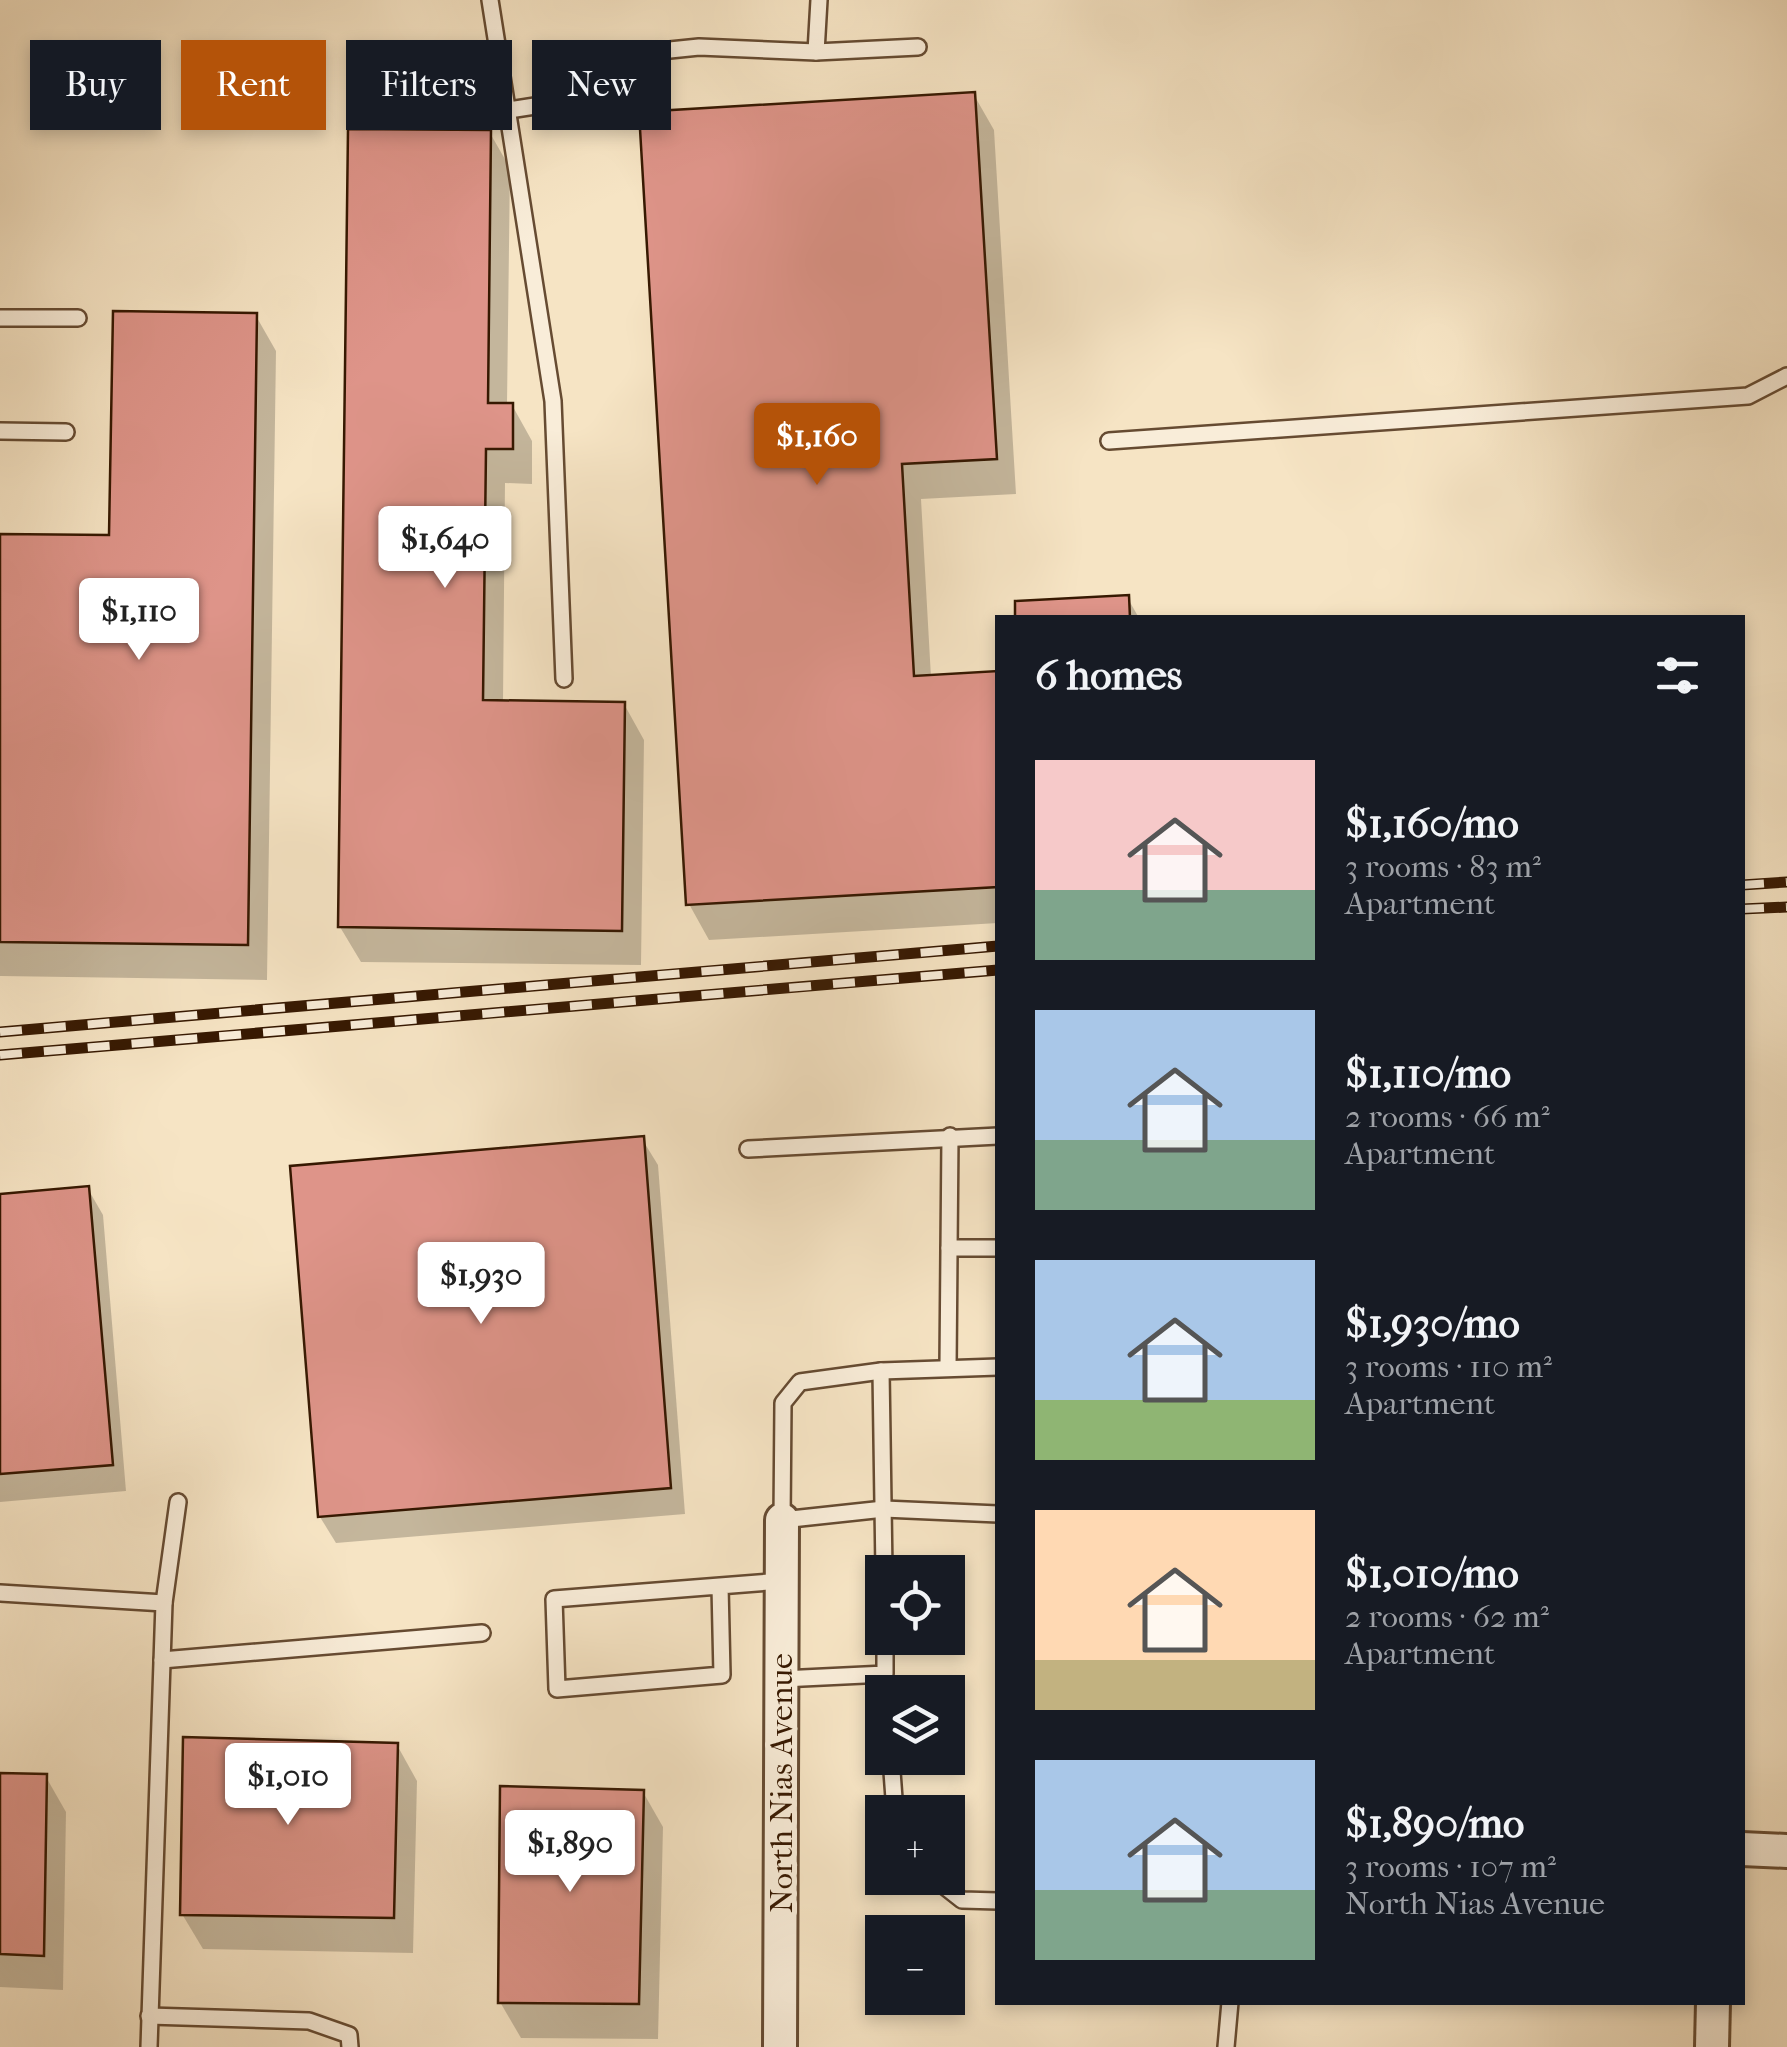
<!DOCTYPE html>
<html lang="en">
<head>
<meta charset="utf-8">
<style>
  :root { --surface:#171b24; --page:#20242c; --text:#f1f3f6; --muted:#9ea1a6; --accent:#b45309 }
  body { margin:0; font-family:"IM FELL French Canon",serif; background:var(--page); color:var(--text); height:100vh; display:flex; flex-direction:column; font-size:38px; white-space:nowrap }
  * { box-sizing:border-box; margin:0 }
  p { font-size:32px; color:var(--muted) }
  .icon { flex:none; width:55px; height:55px; fill:none; stroke:currentColor; stroke-width:2; stroke-linecap:round; stroke-linejoin:round }
  .map { position:relative; flex:1; overflow:hidden }
  .drawer { position:absolute; left:995px; top:615px; width:750px; height:1390px; display:flex; flex-direction:column; background:var(--surface); border-radius:0px; box-shadow:0 5px 15px #0003 }
  .drawer>* { flex:none }
  .guide { position:absolute; left:30px; top:40px; width:815px; height:90px; display:flex; gap:20px }
  .buttons { position:absolute; left:865px; top:1555px; display:grid; gap:20px }
  .buttons a { display:grid; place-items:center; width:100px; height:100px; border-radius:0px; background:var(--surface); box-shadow:0 5px 15px #0003; font-size:50px }
  .price { position:absolute; translate:-50% -85px; padding:0 22px; border-radius:10px; background:#fff; color:#222; font-size:32px; line-height:65px; filter:drop-shadow(0 2px 5px #0008) }
  .price::after { content:''; position:absolute; left:50%; top:60px; width:30px; height:22px; margin-left:-15px; background:inherit; clip-path:polygon(0 0,100% 0,50% 100%) }
  .price.on { background:var(--accent); color:#fff }
  ul { padding:0; list-style:none }
  li { display:flex; align-items:center; gap:30px; height:250px; padding:0 40px }
  li span { display:grid; place-items:center; flex:none; width:280px; height:200px; border-radius:0px; color:#555 }
  li>.icon { margin-inline-start:auto }
  span .icon { width:120px; height:120px; fill:#fffc; stroke-width:1 }
  li b { font-size:42px }
  h2 { display:flex; justify-content:space-between; align-items:center; height:120px; padding:0 40px; font-size:42px }
  .chip { padding:0 35px; border-radius:0px; background:var(--surface); box-shadow:0 5px 15px #0003; font-size:35px; line-height:90px }
  .chip.on { background:var(--accent); color:#fff }
  .map>svg:first-child { display:block }
  .shadow { fill:#0003 }
  .building { fill:#de9489; stroke:#361801; stroke-width:2.5 }
  .lines { fill:none; stroke-linecap:round; stroke-linejoin:round }
  .lane-casing { stroke:#664b32; stroke-width:20 }
  .street-casing { stroke:#664b32; stroke-width:38 }
  .lane { stroke:#f9edd9; stroke-width:15 }
  .street { stroke:#f9edd9; stroke-width:32 }
  .rail-casing { stroke:#361801; stroke-width:11 }
  .rail { stroke:#f9edd9; stroke-width:8; stroke-dasharray:22; stroke-linecap:butt }
  .labels { text-anchor:middle; stroke-width:10; stroke-linejoin:round; paint-order:stroke }
  .street-label { font-size:32px; fill:#361801; stroke:#f9edd9 }
</style>
</head>
<body>
<div class="map">
<svg width="1787" height="2047" viewBox="0 0 1787 2047">
  <rect width="100%" height="100%" fill="#f6e4c4"/>
  <filter id="stains"><feTurbulence type="fractalNoise" baseFrequency=".002" numOctaves="4"/><feColorMatrix values="0 0 0 0 .2 0 0 0 0 .09 0 0 0 0 .02 0 0 0 .5 -.17"/></filter>
  <radialGradient id="worn" r=".72"><stop offset=".6" stop-color="#630" stop-opacity="0"/><stop offset="1" stop-color="#630" stop-opacity=".3"/></radialGradient>
  <g class="shadow">
    <polygon points="974,95 994,130 1016,494 921,499 931,677 998,674 998,923 709,940 689,904"/>
    <polygon points="490,133 510,168 507,405 512,405 532,441 532,484 505,483 503,703 624,704 644,740 641,965 361,962 340,927"/>
    <polygon points="256,316 276,351 267,980 0,976 0,536 112,538"/>
    <polygon points="1127,597 1139,618 1018,618"/>
    <polygon points="642,1139 658,1165 685,1514 336,1543 320,1517"/>
    <polygon points="88,1189 103,1215 126,1491 0,1502 0,1196"/>
    <polygon points="397,1745 417,1781 413,1953 203,1949 182,1914"/>
    <polygon points="0,1775 46,1777 66,1812 63,1990 0,1987"/>
    <polygon points="643,1792 663,1827 658,2039 521,2038 500,2002"/>
  </g>
  <g class="building">
    <polygon points="975,92 997,459 902,464 914,676 998,671 998,887 686,905 639,112"/>
    <polygon points="348,129 491,130 488,403 513,403 513,449 486,449 483,700 625,702 622,931 338,927"/>
    <polygon points="113,311 257,313 248,945 0,942 0,534 109,535"/>
    <polygon points="1129,595 1130,618 1015,618 1015,601"/>
    <polygon points="644,1136 671,1488 318,1517 290,1166"/>
    <polygon points="89,1186 113,1465 0,1474 0,1194"/>
    <polygon points="183,1737 398,1743 394,1918 180,1915"/>
    <polygon points="0,1773 47,1774 44,1956 0,1954"/>
    <polygon points="500,1786 644,1790 639,2004 498,2003"/>
  </g>
  <g class="lines">
    <g class="lane-casing">
      <g id="lane">
        <polyline points="490,0 553,401 564,679"/>
        <polyline points="816,52 819,0"/>
        <polyline points="509,110 580,99 602,72 631,54 699,47 816,52 918,47"/>
        <polyline points="0,318 78,318"/>
        <polyline points="0,431 66,432"/>
        <polyline points="1109,441 1748,396 1787,376"/>
        <polyline points="748,1149 998,1136"/>
        <polyline points="949,1248 998,1248"/>
        <polyline points="948,1367 950,1136"/>
        <polyline points="881,1371 800,1382 783,1403 782,1520 884,1509 998,1514"/>
        <polyline points="884,1572 881,1371 998,1367"/>
        <polyline points="720,1586 722,1675 557,1689 554,1599 782,1581"/>
        <polyline points="0,1593 164,1603"/>
        <polyline points="162,1660 482,1633"/>
        <polyline points="782,1679 885,1674 885,1638"/>
        <polyline points="891,1758 895,1812"/>
        <polyline points="934,1878 962,1900 998,1901"/>
        <polyline points="149,2016 309,2021 349,2035 350,2047"/>
        <polyline points="149,2047 164,1603 178,1502"/>
        <polyline points="1226,2047 1230,2002"/>
      </g>
    </g>
    <g class="street-casing">
      <g id="street">
        <polyline points="1742,1849 1787,1851"/>
        <polyline points="780,2047 782,1520"/>
        <polyline points="1712,2047 1713,2002"/>
      </g>
    </g>
    <use href="#lane" class="lane"/>
    <use href="#street" class="street"/>
    <g class="rail-casing">
      <g id="rail">
        <polyline points="1742,885 1787,882"/>
        <polyline points="1742,909 1787,907"/>
        <polyline points="0,1032 998,946"/>
        <polyline points="0,1055 998,970"/>
      </g>
    </g>
    <use href="#rail" class="rail"/>
  </g>
  <g class="labels">
    <g class="street-label">
      <text transform="translate(781 1783) rotate(-90)" y="11">North Nias Avenue</text>
    </g>
  </g>
  <rect width="100%" height="100%" filter="url(#stains)"/>
  <rect width="100%" height="100%" fill="url(#worn)"/>
</svg>
<div class="buttons">
<a><svg class="icon" aria-label="locate" viewBox="0 0 24 24"><circle cx="12" cy="12" r="6"/><path d="M12 2v4M12 18v4M2 12h4M18 12h4"/></svg></a>
<a><svg class="icon" aria-label="layers" viewBox="0 0 24 24"><path d="M12 4l9 5-9 5-9-5zM3 14l9 5 9-5"/></svg></a>
<a>+</a>
<a>−</a>
</div>
<b class="price on" style="left:817px;top:488px">$1,160</b>
<b class="price" style="left:445px;top:591px">$1,640</b>
<b class="price" style="left:139px;top:663px">$1,110</b>
<b class="price" style="left:481px;top:1327px">$1,930</b>
<b class="price" style="left:288px;top:1828px">$1,010</b>
<b class="price" style="left:570px;top:1895px">$1,890</b>
<div class="guide">
<a class="chip">Buy</a>
<a class="chip on">Rent</a>
<a class="chip">Filters</a>
<a class="chip">New</a>
</div>
<section class="drawer">
<h2>6 homes<svg class="icon" aria-label="filters" viewBox="0 0 24 24"><path d="M4 7h16M4 17h16"/><circle cx="9" cy="7" r="2"/><circle cx="15" cy="17" r="2"/></svg></h2>
<ul>
<li><span style="background:linear-gradient(#f6c9c9 65%,#7fa58c 0)"><svg class="icon" aria-label="home" viewBox="0 0 24 24"><path d="M3 11l9-7 9 7M6 9v11h12V9"/></svg></span><div><b>$1,160/mo</b><p>3 rooms · 83 m²</p><p>Apartment</p></div></li>
<li><span style="background:linear-gradient(#a9c7e8 65%,#7fa58c 0)"><svg class="icon" aria-label="home" viewBox="0 0 24 24"><path d="M3 11l9-7 9 7M6 9v11h12V9"/></svg></span><div><b>$1,110/mo</b><p>2 rooms · 66 m²</p><p>Apartment</p></div></li>
<li><span style="background:linear-gradient(#a9c7e8 70%,#8fb573 0)"><svg class="icon" aria-label="home" viewBox="0 0 24 24"><path d="M3 11l9-7 9 7M6 9v11h12V9"/></svg></span><div><b>$1,930/mo</b><p>3 rooms · 110 m²</p><p>Apartment</p></div></li>
<li><span style="background:linear-gradient(#ffd9b3 75%,#c2b280 0)"><svg class="icon" aria-label="home" viewBox="0 0 24 24"><path d="M3 11l9-7 9 7M6 9v11h12V9"/></svg></span><div><b>$1,010/mo</b><p>2 rooms · 62 m²</p><p>Apartment</p></div></li>
<li><span style="background:linear-gradient(#a9c7e8 65%,#7fa58c 0)"><svg class="icon" aria-label="home" viewBox="0 0 24 24"><path d="M3 11l9-7 9 7M6 9v11h12V9"/></svg></span><div><b>$1,890/mo</b><p>3 rooms · 107 m²</p><p>North Nias Avenue</p></div></li>
</ul>
</section>
</div>
</body>
</html>
